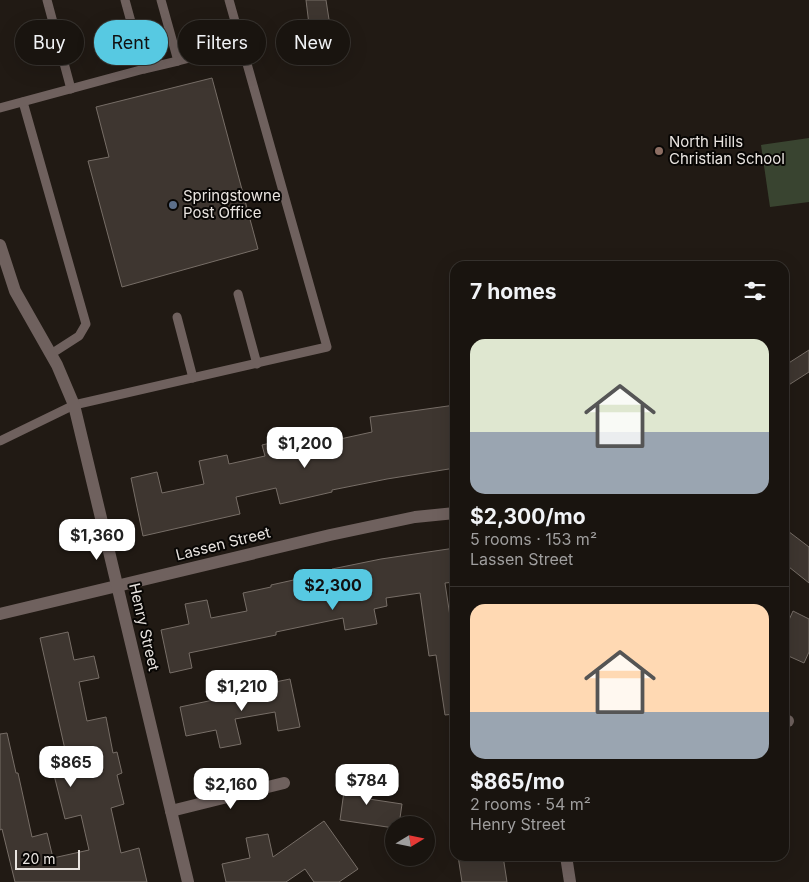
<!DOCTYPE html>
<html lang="en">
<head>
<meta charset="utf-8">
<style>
  :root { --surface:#19140f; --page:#26211d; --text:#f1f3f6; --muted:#9f9e9e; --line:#37332f; --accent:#57c9e2 }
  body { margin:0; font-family:Inter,sans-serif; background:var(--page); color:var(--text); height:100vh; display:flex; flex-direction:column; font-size:19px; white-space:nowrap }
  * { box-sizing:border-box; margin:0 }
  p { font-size:16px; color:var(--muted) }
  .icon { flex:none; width:28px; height:28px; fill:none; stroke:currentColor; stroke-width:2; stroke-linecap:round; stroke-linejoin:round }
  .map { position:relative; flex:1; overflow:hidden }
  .details { position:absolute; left:450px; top:261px; width:339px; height:600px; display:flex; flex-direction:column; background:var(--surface); border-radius:15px; box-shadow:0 5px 20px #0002,0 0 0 1px var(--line) }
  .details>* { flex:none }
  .hud { position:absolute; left:15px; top:20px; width:360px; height:45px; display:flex; gap:10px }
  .needle { width:32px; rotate:80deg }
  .controls { position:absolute; left:385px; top:816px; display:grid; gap:10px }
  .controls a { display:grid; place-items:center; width:50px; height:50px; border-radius:50%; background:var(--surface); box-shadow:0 5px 20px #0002,0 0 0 1px var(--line); font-size:25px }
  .scale { position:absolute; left:15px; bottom:12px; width:65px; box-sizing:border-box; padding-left:5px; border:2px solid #e9e4e0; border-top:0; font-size:14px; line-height:18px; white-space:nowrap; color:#e9e4e0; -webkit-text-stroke:4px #080604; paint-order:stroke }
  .price { position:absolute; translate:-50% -42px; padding:0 11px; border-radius:10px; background:#fff; color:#222; font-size:16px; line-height:32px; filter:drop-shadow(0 1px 2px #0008) }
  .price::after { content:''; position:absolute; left:50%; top:30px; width:15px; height:11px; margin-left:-8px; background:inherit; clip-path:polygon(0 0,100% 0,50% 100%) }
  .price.on { background:var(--accent); color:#111 }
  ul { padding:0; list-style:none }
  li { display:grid; align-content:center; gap:10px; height:265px; padding:0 20px }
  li+li { border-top:1px solid var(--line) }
  li span { display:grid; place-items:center; height:155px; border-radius:15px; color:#555 }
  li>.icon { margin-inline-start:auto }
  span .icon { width:90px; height:90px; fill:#fffc; stroke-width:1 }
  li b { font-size:21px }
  h2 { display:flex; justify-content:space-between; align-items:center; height:60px; padding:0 20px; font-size:21px }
  .tag { padding:0 18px; border-radius:22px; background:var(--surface); box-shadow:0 5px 20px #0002,0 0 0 1px var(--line); font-size:18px; line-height:45px }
  .tag.on { background:var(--accent); color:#111 }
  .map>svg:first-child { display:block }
  .green { fill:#394430 }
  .building { fill:#3e3630; stroke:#776e67 }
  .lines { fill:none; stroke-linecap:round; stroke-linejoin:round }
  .service { stroke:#6f615e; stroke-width:9 }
  .minor { stroke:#6f615e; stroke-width:12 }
  .tertiary { stroke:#6f615e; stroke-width:12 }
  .education-dot { fill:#8d6e63; stroke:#080604; stroke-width:2 }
  .service-dot { fill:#5c6f8a; stroke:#080604; stroke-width:2 }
  .labels { text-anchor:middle; stroke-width:4; stroke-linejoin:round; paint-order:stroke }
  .poi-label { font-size:15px; fill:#e9e4e0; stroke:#080604; text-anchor:start }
  .street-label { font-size:15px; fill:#e9e4e0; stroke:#080604 }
</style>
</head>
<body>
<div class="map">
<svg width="809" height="882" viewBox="0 0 809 882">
  <rect width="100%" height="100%" fill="#211a14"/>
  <polygon class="green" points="809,138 809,202 770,207 761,145"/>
  <g class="building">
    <polygon points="306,0 326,0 332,39 311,41"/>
    <polygon points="212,78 258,249 122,287 88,161 109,157 96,107"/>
    <polygon points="809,350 809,372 784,388 784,366"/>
    <polygon points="455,405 455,468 387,479 332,490 332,492 280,504 276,488 236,497 240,514 143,536 131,478 157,472 162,493 204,484 199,461 227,455 229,464 265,456 262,445 287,439 290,450 372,432 370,417"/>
    <polygon points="784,528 809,547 809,583 784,563"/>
    <polygon points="455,548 455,582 445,583 451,623 455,622 455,714 445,715 436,655 429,656 420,593 386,598 387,606 374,609 377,624 345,630 343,618 276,632 276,635 189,653 192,668 170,673 161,630 189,624 185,604 207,600 211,618 247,611 243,593 271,587 271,585 298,579 302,596 336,589 332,569 381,559"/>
    <polygon points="793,611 809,619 809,652 804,663 784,654 784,631"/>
    <polygon points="68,632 74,660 94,656 99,678 79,682 87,721 106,717 113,753 117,752 122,773 117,775 124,804 111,808 121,853 139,848 147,882 15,882 2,829 0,830 0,734 7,733 16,773 18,773 32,837 47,833 53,858 89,850 81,815 65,819 52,767 68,763 40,638"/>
    <polygon points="290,679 300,727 278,731 275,712 235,719 241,744 220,748 216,730 186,736 180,707 242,694 241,689"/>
    <polygon points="346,777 371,780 369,799 402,804 399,825 394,825 394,828 340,820"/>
    <polygon points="324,821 358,869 339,882 314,882 305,869 286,882 226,882 222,864 250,858 246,838 268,834 273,857"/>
    <polygon points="458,856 503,856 507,882 462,882"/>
  </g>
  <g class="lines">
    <g class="service">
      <polyline points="47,0 71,89"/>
      <polyline points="161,0 178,61 241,45"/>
      <polyline points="144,69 178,61"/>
      <polyline points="23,102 86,324 79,336 51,354"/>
      <polyline points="0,108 144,69 125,0"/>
      <polyline points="238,294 257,364"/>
      <polyline points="177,317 193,378"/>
      <polyline points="0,441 74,405 327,347 229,0"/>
    </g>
    <g class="minor">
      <polyline points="0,614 330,535 415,517 455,513"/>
      <polyline points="784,721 788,721"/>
      <polyline points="171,811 284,783"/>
      <polyline points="566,856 570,882"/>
    </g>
    <polyline class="tertiary" points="0,245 15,291 57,365 74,405 188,882"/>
  </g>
  <circle class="education-dot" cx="659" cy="151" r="5"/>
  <circle class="service-dot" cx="173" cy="205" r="5"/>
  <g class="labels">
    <g class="poi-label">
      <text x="669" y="147">North Hills<tspan x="669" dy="17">Christian School</tspan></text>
      <text x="183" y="201">Springstowne<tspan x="183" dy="17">Post Office</tspan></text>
    </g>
    <g class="street-label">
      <text transform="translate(223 544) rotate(-14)" y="5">Lassen Street</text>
      <text transform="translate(144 627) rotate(77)" y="5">Henry Street</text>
    </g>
  </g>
</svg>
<div class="controls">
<a><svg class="needle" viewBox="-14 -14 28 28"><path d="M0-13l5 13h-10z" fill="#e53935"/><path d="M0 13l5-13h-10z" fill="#9f9e9e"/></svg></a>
</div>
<div class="scale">20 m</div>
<b class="price" style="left:305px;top:469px">$1,200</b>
<b class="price" style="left:97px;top:561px">$1,360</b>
<b class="price on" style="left:333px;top:611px">$2,300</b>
<b class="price" style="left:242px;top:712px">$1,210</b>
<b class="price" style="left:71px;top:788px">$865</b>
<b class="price" style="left:367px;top:806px">$784</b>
<b class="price" style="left:231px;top:810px">$2,160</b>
<div class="hud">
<a class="tag">Buy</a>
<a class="tag on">Rent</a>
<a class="tag">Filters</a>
<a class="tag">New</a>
</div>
<section class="details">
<h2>7 homes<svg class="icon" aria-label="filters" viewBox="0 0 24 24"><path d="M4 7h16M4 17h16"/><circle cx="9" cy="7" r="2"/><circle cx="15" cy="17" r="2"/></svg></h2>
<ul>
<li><span style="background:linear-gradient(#dfe7d0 60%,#9aa5b1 0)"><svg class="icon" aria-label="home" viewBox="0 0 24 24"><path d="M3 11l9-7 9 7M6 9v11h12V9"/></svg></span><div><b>$2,300/mo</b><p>5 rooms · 153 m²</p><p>Lassen Street</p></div></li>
<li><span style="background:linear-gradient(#ffd9b3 70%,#9aa5b1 0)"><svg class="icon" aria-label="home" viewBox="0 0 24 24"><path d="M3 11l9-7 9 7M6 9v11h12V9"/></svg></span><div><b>$865/mo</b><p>2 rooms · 54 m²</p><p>Henry Street</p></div></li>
</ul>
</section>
</div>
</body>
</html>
